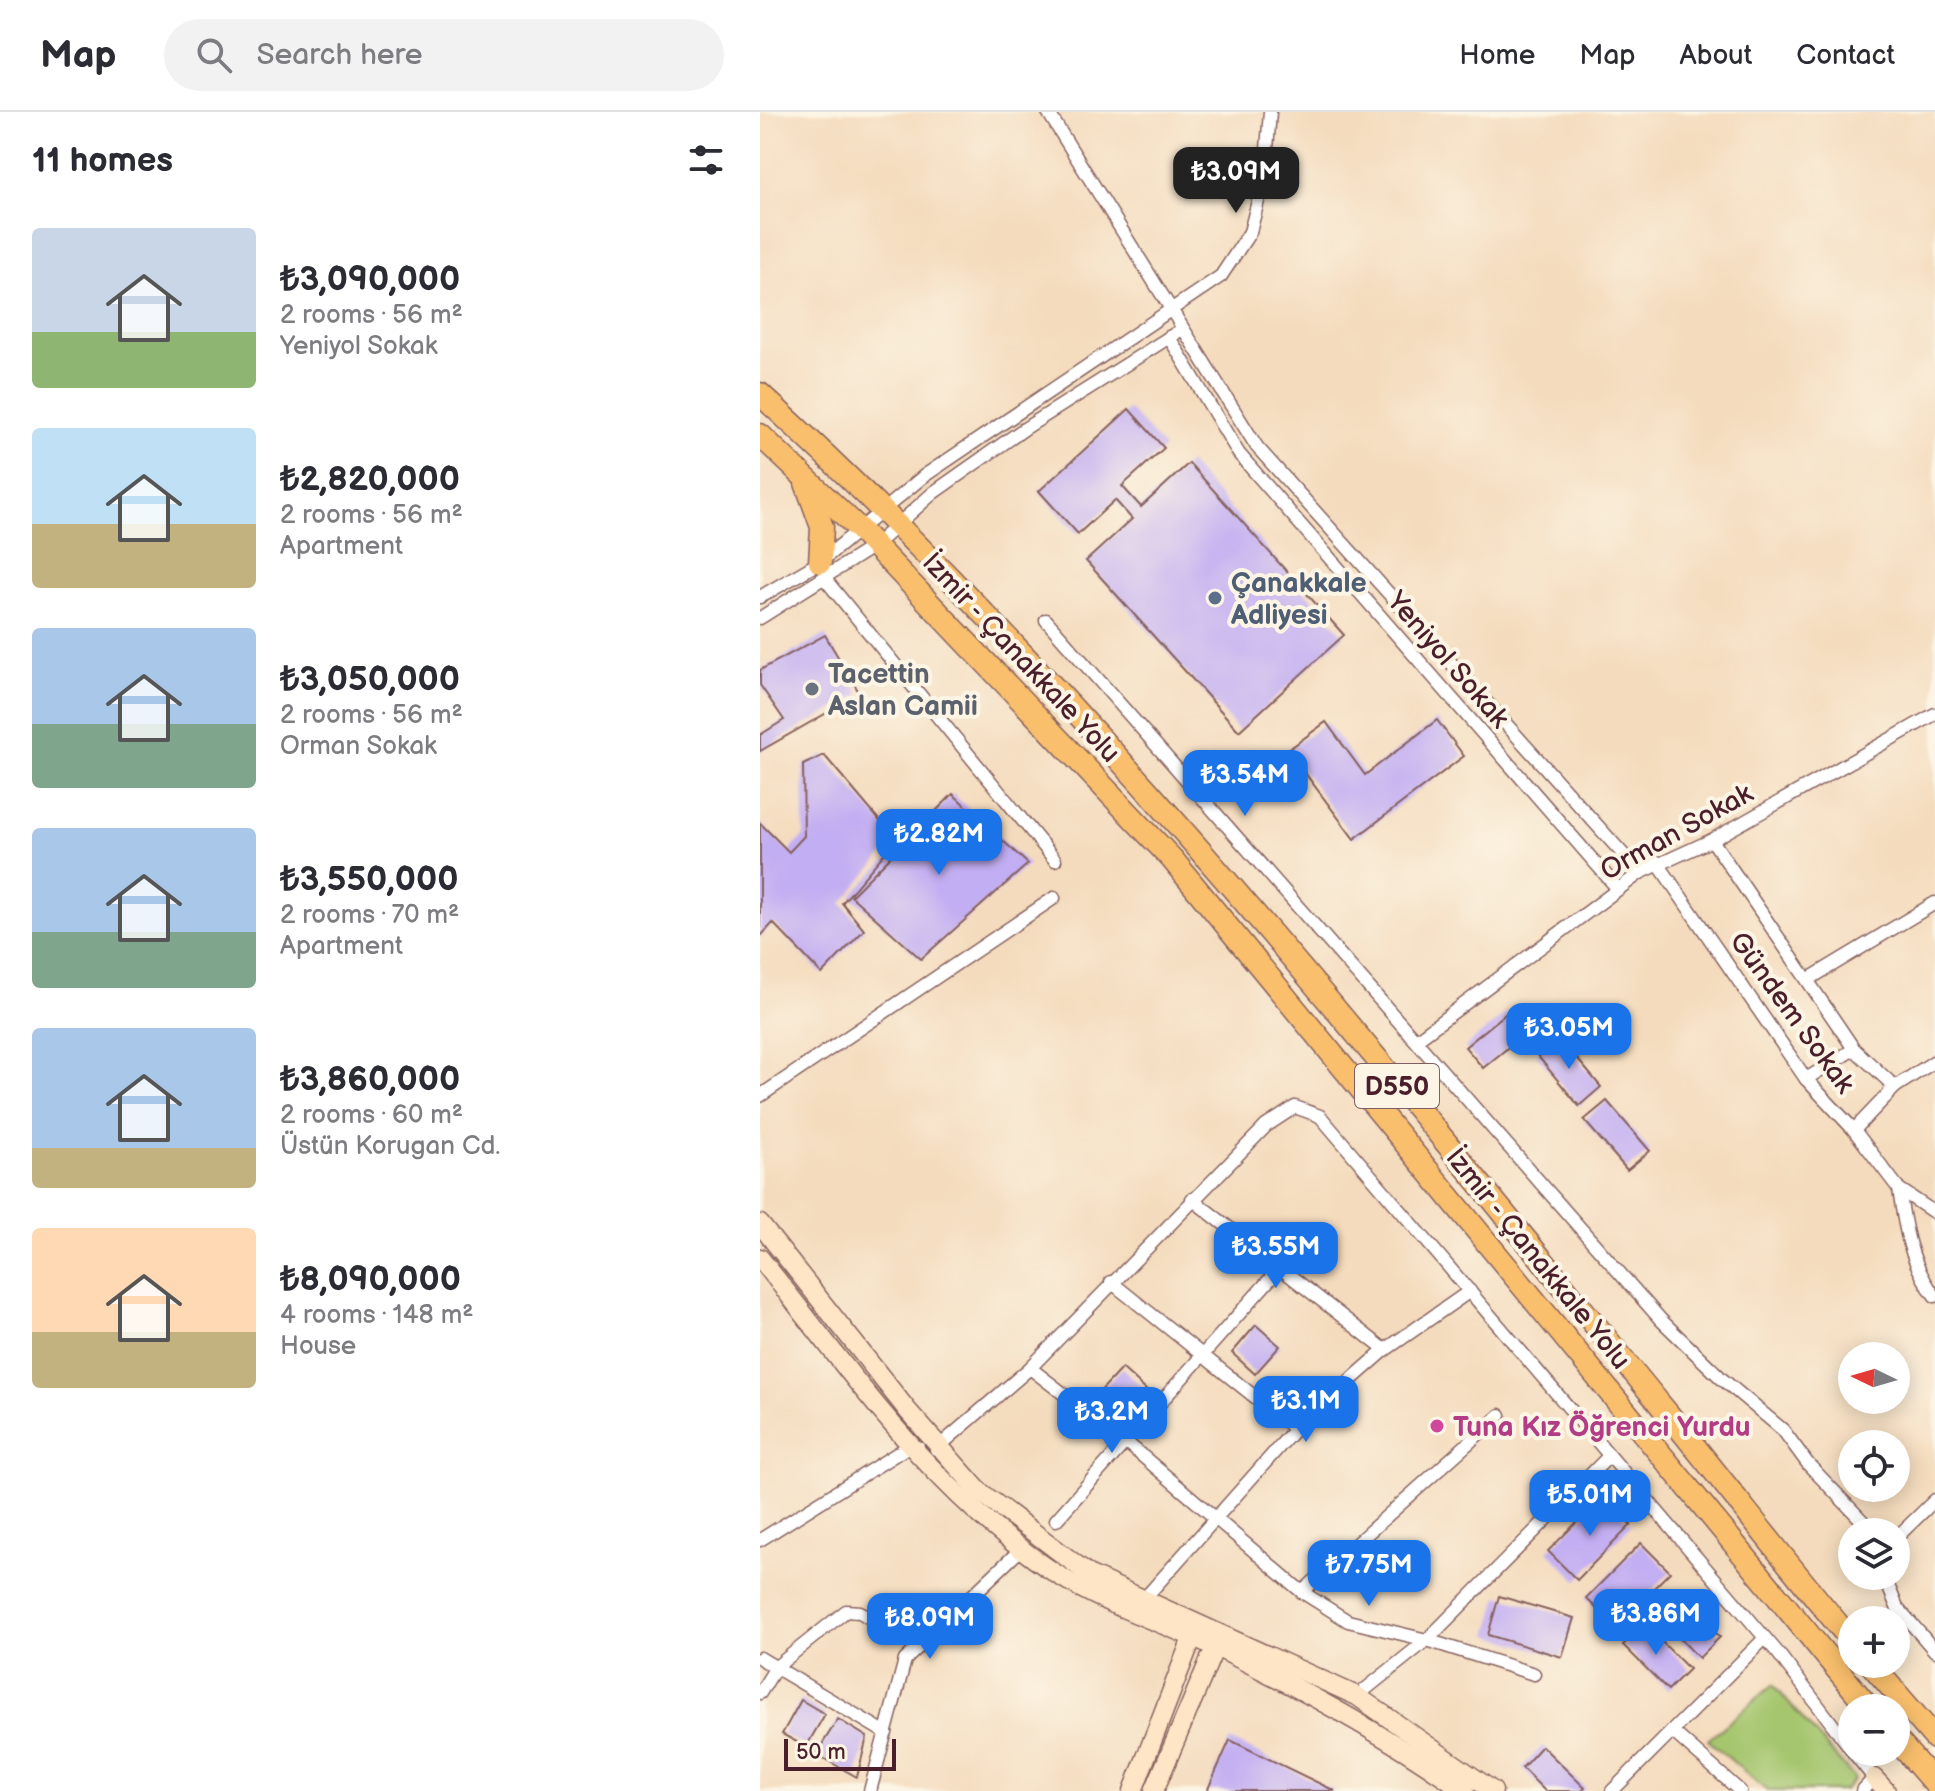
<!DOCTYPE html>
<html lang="en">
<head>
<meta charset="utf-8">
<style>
  :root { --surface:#fff; --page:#f2f2f3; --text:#2b2b33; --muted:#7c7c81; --line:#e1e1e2; --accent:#1a73e8 }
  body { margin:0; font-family:"Balsamiq Sans",sans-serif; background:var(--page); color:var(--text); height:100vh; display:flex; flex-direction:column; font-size:30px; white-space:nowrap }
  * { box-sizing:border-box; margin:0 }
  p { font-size:26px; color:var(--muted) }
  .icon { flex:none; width:44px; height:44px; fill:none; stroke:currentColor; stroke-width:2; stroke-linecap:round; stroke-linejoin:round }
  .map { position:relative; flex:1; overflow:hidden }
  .drawer { display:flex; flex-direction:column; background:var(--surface); width:760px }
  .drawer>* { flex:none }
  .needle { width:52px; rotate:275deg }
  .controls { position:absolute; left:1078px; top:1230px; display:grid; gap:16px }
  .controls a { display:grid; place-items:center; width:72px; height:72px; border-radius:50%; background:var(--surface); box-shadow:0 4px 20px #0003; font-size:40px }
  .scale { position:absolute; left:24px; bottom:20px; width:112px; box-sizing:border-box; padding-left:8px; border:4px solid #4a1f2b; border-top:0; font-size:22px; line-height:28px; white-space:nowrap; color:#4a1f2b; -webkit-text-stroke:6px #fcf5e5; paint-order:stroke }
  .price { position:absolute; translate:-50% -68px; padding:0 18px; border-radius:16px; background:var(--accent); color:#fff; font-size:26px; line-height:52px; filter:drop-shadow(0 2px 4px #0008) }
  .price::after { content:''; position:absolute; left:50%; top:48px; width:24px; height:18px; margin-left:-12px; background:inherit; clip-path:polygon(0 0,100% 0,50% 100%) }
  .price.on { background:#222; color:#fff }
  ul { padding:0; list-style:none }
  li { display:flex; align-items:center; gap:24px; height:200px; padding:0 32px }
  li span { display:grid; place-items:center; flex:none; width:224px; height:160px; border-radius:8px; color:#555 }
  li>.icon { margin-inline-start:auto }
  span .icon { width:96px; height:96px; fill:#fffc; stroke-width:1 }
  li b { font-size:34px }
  h2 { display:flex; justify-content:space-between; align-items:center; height:96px; padding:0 32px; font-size:34px }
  header { display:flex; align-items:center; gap:48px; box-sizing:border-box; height:112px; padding:0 40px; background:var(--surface); border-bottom:2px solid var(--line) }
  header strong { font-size:38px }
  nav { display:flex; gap:44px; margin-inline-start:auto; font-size:28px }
  .search { width:560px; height:72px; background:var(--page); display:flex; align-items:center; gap:20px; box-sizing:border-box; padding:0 28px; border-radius:44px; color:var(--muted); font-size:30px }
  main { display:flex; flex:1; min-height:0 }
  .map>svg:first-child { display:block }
  .green { fill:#a5c66e; stroke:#78724c; stroke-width:2 }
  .building { fill:#c2aef2 }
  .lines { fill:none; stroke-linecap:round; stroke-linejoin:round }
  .street-casing { stroke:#86615e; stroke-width:15 }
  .secondary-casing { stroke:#86615e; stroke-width:21 }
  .highway-casing { stroke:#86615e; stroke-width:25 }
  .street { stroke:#fff; stroke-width:12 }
  .secondary { stroke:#fde5c5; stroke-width:18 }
  .highway { stroke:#f9bf6d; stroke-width:22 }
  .service-dot { fill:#5c6f8a; stroke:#fcf5e5; stroke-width:3 }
  .worship-dot { fill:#6b7280; stroke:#fcf5e5; stroke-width:3 }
  .hotel-dot { fill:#d1479c; stroke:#fcf5e5; stroke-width:3 }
  .labels { text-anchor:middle; stroke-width:8; stroke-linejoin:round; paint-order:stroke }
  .shield { fill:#fcf5e5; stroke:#7f5f63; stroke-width:2 }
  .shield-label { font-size:26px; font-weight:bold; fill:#4a1f2b }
  .service-label { font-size:28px; font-weight:bold; fill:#4e5e75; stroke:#fcf5e5; text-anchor:start }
  .street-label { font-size:28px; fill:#4a1f2b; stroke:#fcf5e5 }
  .worship-label { font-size:28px; font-weight:bold; fill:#5b616d; stroke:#fcf5e5; text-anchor:start }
  .hotel-label { font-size:28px; font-weight:bold; fill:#b23c85; stroke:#fcf5e5; text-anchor:start }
</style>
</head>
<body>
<header>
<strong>Map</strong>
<div class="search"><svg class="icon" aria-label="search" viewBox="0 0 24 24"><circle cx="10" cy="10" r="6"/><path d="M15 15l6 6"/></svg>Search here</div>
<nav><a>Home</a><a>Map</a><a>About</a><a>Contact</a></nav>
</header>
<main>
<section class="drawer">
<h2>11 homes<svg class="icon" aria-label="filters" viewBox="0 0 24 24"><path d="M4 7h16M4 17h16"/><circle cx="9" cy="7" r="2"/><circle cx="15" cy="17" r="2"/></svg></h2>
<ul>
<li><span style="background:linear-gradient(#c9d6e8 65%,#8fb573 0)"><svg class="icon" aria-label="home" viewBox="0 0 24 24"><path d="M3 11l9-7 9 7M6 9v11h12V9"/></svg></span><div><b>₺3,090,000</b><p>2 rooms · 56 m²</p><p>Yeniyol Sokak</p></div></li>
<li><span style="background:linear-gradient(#bfe0f5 60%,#c2b280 0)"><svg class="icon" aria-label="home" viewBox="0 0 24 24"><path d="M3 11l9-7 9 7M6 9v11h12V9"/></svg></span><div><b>₺2,820,000</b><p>2 rooms · 56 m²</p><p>Apartment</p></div></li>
<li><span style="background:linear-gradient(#a9c7e8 60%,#7fa58c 0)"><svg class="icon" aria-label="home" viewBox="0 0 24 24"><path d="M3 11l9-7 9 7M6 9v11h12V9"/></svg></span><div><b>₺3,050,000</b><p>2 rooms · 56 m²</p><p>Orman Sokak</p></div></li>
<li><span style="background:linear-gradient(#a9c7e8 65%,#7fa58c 0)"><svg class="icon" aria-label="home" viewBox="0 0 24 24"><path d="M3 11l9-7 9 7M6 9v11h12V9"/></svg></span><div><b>₺3,550,000</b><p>2 rooms · 70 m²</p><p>Apartment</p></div></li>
<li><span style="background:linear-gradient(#a9c7e8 75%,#c2b280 0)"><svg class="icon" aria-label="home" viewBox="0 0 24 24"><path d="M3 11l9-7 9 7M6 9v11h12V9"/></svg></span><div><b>₺3,860,000</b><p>2 rooms · 60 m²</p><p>Üstün Korugan Cd.</p></div></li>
<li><span style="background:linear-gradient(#ffd9b3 65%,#c2b280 0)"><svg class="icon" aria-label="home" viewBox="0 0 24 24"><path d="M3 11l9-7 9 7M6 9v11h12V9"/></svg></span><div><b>₺8,090,000</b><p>4 rooms · 148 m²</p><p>House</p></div></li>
</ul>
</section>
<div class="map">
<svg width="1175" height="1679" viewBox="0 0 1175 1679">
  <rect width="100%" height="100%" fill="#fcf5e5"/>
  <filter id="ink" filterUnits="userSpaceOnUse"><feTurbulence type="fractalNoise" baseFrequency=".0125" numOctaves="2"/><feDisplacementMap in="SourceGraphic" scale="16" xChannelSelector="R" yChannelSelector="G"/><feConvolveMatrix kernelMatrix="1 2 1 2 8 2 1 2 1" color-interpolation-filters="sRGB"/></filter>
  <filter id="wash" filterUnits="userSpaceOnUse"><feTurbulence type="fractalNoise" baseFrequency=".006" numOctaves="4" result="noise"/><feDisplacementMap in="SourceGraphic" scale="32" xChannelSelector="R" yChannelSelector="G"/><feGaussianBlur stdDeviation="1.8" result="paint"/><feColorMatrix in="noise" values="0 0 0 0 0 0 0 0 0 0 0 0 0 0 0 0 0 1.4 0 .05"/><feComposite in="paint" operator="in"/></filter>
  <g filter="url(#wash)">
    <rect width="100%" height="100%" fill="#f4dbbd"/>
    <polygon class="green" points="1013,1573 1095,1667 1084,1679 1007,1679 948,1628"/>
    <g id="blocks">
      <g class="building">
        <polygon points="369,297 404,336 362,374 381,395 429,351 584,523 479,619 326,449 372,407 355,388 318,422 279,379"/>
        <polygon points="65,523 100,582 0,639 0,623 24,608 0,573 0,558"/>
        <polygon points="677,608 704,644 594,727 528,638 566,610 605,663"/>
        <polygon points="64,643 136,728 82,791 104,818 62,862 13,811 0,825 0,711 29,740 44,724 43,653"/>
        <polygon points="193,682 268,752 161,847 91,784"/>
        <polygon points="755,894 772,916 723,956 705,935"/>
        <polygon points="798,924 841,975 819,994 776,942"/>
        <polygon points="847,989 890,1039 867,1058 824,1008"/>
        <polygon points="496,1213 520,1234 495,1262 472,1241"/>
        <polygon points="362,1256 388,1280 363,1308 336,1284"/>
        <polygon points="843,1384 871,1413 817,1468 788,1439"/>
        <polygon points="881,1431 910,1460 855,1515 826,1486"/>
        <polygon points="916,1480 960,1525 939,1546 895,1501"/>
        <polygon points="739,1484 814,1506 802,1545 728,1523"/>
        <polygon points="884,1512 929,1557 908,1578 863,1533"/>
        <polygon points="41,1588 65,1602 46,1635 22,1622"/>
        <polygon points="78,1607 107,1625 97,1665 56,1642"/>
        <polygon points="470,1628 575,1679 447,1679"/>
        <polygon points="782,1634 825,1676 822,1679 785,1679 762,1656"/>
      </g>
    </g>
  </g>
  <g filter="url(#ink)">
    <use href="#blocks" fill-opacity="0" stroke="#86615e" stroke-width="2"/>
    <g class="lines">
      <g class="street-casing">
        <g id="street">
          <polyline points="288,0 497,335 880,761"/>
          <polyline points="409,225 479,342 858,777"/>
          <polyline points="65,467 295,748"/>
          <polyline points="0,485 60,450 164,364 461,164 490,120 505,62 510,0"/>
          <polyline points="0,506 114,434 173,381 264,317 416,221"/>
          <polyline points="286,508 901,1208 962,1267 1023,1318 1048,1352 1113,1420"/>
          <polyline points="952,728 1094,937 1135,975"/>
          <polyline points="897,750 1046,967 1094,1018 1139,1077 1175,1101"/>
          <polyline points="1049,867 1175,791"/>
          <polyline points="656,928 880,761 952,728 1175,602"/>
          <polyline points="1046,967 1094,937"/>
          <polyline points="0,984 294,786"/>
          <polyline points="1094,1018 1135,975 1175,949"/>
          <path d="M1139 1077C1145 1117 1150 1151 1175 1184"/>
          <polyline points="432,1087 625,1238"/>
          <polyline points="351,1170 535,1317"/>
          <polyline points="270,1256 366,1330 542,1480 588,1509 667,1528 774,1562"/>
          <polyline points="176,1337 270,1256 506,1014 535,995 560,1004 1018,1541 1092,1638"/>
          <polyline points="296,1408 519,1157"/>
          <polyline points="1136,1426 1175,1388"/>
          <polyline points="0,1428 149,1334 158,1335"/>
          <polyline points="1124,1464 1137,1495 1175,1539"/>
          <polyline points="542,1480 740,1303"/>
          <polyline points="384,1487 535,1317 625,1238 710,1179"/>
          <polyline points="0,1546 126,1621"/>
          <polyline points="0,1581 16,1555 86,1499 100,1500 159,1535"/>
          <polyline points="597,1584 667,1528 849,1344"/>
          <polyline points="912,1619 980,1679"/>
          <polyline points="1093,1640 1114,1666 1102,1679"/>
          <polyline points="110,1679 145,1548 261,1437"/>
          <polyline points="852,1679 1005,1526"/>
        </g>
      </g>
      <g class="secondary-casing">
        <g id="secondary">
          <polyline points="0,1112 148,1299 219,1379 330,1463 597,1584 733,1679"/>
          <path d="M0 1146C90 1259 174 1383 298 1463 349 1495 404 1511 458 1536 544 1578 627 1623 705 1679"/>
          <polyline points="1114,1666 1126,1679"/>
          <polyline points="373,1679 432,1526"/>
          <polyline points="394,1679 455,1535"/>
        </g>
      </g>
      <g class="highway-casing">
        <g id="highway">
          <path d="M0 282C335 588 616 946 903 1296 967 1373 1027 1453 1092 1529"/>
          <polyline points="0,323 98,416 412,747 1109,1596"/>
          <polyline points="46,371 62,415 60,450"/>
          <polyline points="1111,1552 1175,1626"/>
          <polyline points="1136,1627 1175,1672"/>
        </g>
      </g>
      <use href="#street" class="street"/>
      <use href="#secondary" class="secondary"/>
      <use href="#highway" class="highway"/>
    </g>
  </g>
  <circle class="service-dot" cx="455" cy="486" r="8"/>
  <circle class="worship-dot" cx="52" cy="577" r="8"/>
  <circle class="hotel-dot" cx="677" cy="1314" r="8"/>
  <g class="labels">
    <rect class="shield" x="595" y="952" width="84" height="44" rx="6"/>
    <g class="shield-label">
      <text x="637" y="983">D550</text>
    </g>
    <g class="service-label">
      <text x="471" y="480">Çanakkale<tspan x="471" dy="32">Adliyesi</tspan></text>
    </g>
    <g class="street-label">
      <text transform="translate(262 545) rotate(47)" y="10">İzmir - Çanakkale Yolu</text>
      <text transform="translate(689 547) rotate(49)" y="10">Yeniyol Sokak</text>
      <text transform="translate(916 719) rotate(-29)" y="10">Orman Sokak</text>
      <text transform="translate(1033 900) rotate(54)" y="10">Gündem Sokak</text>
      <text transform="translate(779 1146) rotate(51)" y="10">İzmir - Çanakkale Yolu</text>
    </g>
    <g class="worship-label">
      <text x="68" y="571">Tacettin<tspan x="68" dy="32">Aslan Camii</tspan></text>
    </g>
    <g class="hotel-label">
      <text x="693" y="1324">Tuna Kız Öğrenci Yurdu</text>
    </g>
  </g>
</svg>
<div class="controls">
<a><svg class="needle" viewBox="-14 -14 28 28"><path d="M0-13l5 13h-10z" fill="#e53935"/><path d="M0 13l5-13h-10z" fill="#7c7c81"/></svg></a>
<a><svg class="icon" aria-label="locate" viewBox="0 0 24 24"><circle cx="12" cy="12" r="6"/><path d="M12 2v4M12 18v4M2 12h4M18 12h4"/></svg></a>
<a><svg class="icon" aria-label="layers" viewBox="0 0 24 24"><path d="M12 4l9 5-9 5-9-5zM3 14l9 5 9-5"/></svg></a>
<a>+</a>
<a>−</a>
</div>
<div class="scale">50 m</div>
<b class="price on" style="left:476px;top:103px">₺3.09M</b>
<b class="price" style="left:485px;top:706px">₺3.54M</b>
<b class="price" style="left:179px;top:765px">₺2.82M</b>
<b class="price" style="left:809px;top:959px">₺3.05M</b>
<b class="price" style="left:516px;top:1178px">₺3.55M</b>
<b class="price" style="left:546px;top:1332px">₺3.1M</b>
<b class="price" style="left:352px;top:1343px">₺3.2M</b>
<b class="price" style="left:830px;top:1426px">₺5.01M</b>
<b class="price" style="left:609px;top:1496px">₺7.75M</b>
<b class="price" style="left:896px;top:1545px">₺3.86M</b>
<b class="price" style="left:170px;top:1549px">₺8.09M</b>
</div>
</main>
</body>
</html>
